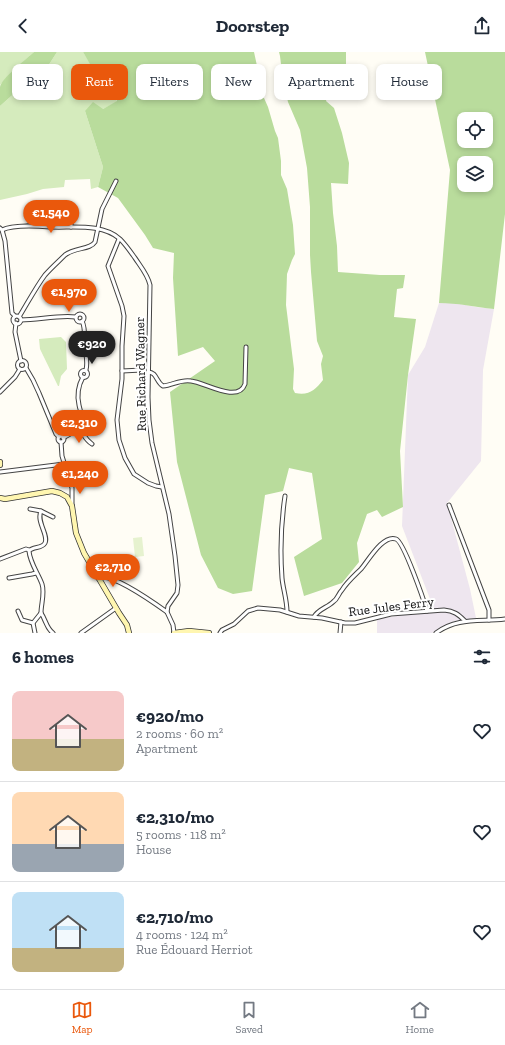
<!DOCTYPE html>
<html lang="en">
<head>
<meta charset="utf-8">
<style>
  :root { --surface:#fff; --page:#f6f6f7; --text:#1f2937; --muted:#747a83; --line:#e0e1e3; --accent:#ea580c }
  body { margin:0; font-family:"Zilla Slab",serif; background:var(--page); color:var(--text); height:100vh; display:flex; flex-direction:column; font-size:15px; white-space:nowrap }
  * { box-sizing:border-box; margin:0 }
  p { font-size:13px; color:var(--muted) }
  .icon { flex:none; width:22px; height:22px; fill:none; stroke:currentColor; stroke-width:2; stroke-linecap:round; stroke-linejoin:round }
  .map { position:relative; height:581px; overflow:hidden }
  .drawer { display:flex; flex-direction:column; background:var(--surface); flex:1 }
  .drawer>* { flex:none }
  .top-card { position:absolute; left:12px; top:12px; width:481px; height:36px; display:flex; gap:8px }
  .controls { position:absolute; left:457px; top:60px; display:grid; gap:8px }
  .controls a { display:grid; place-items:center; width:36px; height:36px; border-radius:8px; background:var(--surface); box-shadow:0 2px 6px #0003; font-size:20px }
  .price { position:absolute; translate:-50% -34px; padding:0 9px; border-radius:14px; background:var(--accent); color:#fff; font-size:13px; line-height:26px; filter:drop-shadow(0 1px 2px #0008) }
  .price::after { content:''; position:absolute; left:50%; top:24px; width:12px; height:9px; margin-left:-6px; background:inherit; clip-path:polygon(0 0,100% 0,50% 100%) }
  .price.on { background:#222; color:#fff }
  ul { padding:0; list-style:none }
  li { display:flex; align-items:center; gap:12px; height:100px; padding:0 12px }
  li+li { border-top:1px solid var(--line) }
  li span { display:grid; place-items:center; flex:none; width:112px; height:80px; border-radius:8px; color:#555 }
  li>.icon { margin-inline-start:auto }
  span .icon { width:48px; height:48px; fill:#fffc; stroke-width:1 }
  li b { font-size:17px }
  h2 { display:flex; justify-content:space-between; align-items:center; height:48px; padding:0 12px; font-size:17px }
  .chip { padding:0 14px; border-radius:8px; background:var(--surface); box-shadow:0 2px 6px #0003; font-size:14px; line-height:36px }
  .chip.on { background:var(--accent); color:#fff }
  header { display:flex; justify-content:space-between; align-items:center; height:52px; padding:0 12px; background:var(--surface); font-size:18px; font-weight:800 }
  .dock { display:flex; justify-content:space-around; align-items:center; height:56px; border-top:1px solid var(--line); background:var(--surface); font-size:11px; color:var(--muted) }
  .dock a { display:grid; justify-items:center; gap:2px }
  .dock .on { color:var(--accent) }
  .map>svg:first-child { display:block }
  .industrial { fill:#eee6ef }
  .green { fill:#d5ebbd }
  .forest { fill:#b9dc9c; fill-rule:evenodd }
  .pitch { fill:#e6f2cf }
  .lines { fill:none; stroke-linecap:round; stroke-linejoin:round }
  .street-casing { stroke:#444; stroke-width:5 }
  .secondary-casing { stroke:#333; stroke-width:6 }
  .street { stroke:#fff; stroke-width:3 }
  .secondary { stroke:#fff6b0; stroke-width:4.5 }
  .labels { text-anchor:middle; stroke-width:4; stroke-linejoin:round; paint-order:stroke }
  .street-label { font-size:13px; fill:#111; stroke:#fff }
</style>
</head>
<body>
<header><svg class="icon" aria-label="back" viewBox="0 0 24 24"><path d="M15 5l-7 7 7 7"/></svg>Doorstep<svg class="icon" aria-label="share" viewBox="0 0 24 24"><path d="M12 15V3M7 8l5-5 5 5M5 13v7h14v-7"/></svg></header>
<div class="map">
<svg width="505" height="581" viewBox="0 0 505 581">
  <rect width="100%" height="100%" fill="#fffdf5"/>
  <polygon class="industrial" points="439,251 455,251 476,255 494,257 483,318 481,409 447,451 470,537 476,566 454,569 438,577 432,581 377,581 377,567 403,563 435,560 402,474 408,323 425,295"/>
  <g class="green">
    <polygon points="0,0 34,0 19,13 0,33"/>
    <polygon points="57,0 83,0 95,19 87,26 102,35 113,30 117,50 103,57 85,59 103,115 98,135 91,137 90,127 65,128 64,135 43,137 27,142 0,148 0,54 26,31 43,22"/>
    <polygon points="61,285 66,290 67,317 61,324 59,334 58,334 40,297 39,287"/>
  </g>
  <g class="forest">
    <path d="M34 0H57L43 22 26 31 0 54C0 48 0 41 0 35 1 27 27 6 34 0Z"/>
    <path d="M83 0H254L264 46 268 55 275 79 278 86 281 109V123L287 137 293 173 295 202 292 208 287 222 286 253 294 317 293 337 295 341C309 344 315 338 323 328L321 312 323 304 317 289 311 220 310 203V155L307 116 300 78 288 50 283 29 280 4 279 0H346V14L342 23 329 38 326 49 334 56 342 81 349 111 348 132 331 131 333 161 337 194 338 220 380 223H405L403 236 397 237 394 265 416 267 408 323 400 399 403 455 382 465 377 458 367 462 357 491 359 510 342 531 304 544 294 505 322 487 312 421 289 416 283 439 265 443 252 539 233 542 218 536 201 503 177 410 170 340 215 309 203 295 178 304 173 226 174 201 153 196 145 183 118 146 98 135 103 115 85 59 93 50 103 57 117 49 113 30 102 35 85 39 87 26 94 19Z"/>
    <path d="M425 0H505V162L494 257C475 255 457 251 439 251L450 118ZM464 67H486V89H464ZM464 111H486V133H464Z"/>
  </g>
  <polygon class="pitch" points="142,485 144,504 135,505 133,486"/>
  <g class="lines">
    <g class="street-casing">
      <g id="street">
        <polyline points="71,156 57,157 57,153 71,152 71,175"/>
        <polyline points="0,176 2,178 5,189 12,261 15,264"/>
        <path d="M2 178C14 172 38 174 51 175 73 176 102 171 120 187 126 193 130 199 135 206 141 215 148 223 150 233L148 345 149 368 152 391 169 462 175 504 178 533 177 541 168 554 167 560 173 573 174 581"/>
        <polyline points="119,187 108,214 122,254 124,264 122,294 122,327 117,368 119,388 125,406 134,422 148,431 156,434 162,435"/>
        <circle cx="80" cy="266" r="4"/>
        <circle cx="17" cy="268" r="4"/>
        <path d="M19 265C27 252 36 235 45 223 51 216 59 209 65 203 75 195 90 198 95 190L102 157 116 129"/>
        <path d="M21 268C39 268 57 263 76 265"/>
        <path d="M82 269C86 277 84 287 85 295 86 304 88 310 86 318"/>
        <polyline points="16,271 15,280 21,309"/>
        <circle cx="22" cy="313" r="4.5"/>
        <polyline points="26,316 33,328 39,341 56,382 59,385"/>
        <circle cx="84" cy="322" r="3.5"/>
        <polyline points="122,319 142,318"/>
        <path d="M148 320C157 320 156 330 163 334 173 333 181 327 191 329 204 330 238 352 245 332L246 295"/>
        <polyline points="0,340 15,325 20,317"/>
        <path d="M78 376C84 381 84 387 92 392"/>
        <circle cx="61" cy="387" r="3"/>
        <path d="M63 386C69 383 78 378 81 372 84 366 80 359 79 353 77 344 78 334 83 325"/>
        <polyline points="61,390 62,404 72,436 72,453"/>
        <polyline points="0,420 64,412"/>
        <path d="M285 444C281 471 280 499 282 526 283 537 287 548 287 560"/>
        <polyline points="449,453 489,558 489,568"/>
        <polyline points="30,457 41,459 53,465"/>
        <path d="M41 459C36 470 49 483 45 491 42 497 33 494 29 499 30 511 38 521 42 532 45 541 41 552 41 561 46 568 46 576 53 581"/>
        <polyline points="0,507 26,497 29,498"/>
        <polyline points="9,526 32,522 36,521"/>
        <path d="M98 526C101 526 102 525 104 525 120 527 153 550 167 560"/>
        <polyline points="18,559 22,568 33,571"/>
        <path d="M314 565C317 558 328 555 333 550 338 547 338 542 342 538 347 530 354 524 361 517 368 509 383 482 396 487 404 490 424 549 427 559"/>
        <polyline points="35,581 33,571 41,561"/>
        <polyline points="81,581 116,556"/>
        <path d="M220 581 222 578 234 572 248 559 258 556 280 558 299 564 322 566 345 571H355L391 562 444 558C454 559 458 562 465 569"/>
        <polyline points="340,581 341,570"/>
        <path d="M436 581C457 565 480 570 505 567"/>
      </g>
    </g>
    <g class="secondary-casing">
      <g id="secondary">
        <polyline points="0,410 0,413"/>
        <polyline points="0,446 5,447 52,439 60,441 67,445 72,454 76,481 84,501 119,561 127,573 129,581"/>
        <polyline points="174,581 189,579 209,581"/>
      </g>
    </g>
    <use href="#street" class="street"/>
    <use href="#secondary" class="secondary"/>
  </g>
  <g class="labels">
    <g class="street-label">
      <text transform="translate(140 322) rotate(-91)" y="5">Rue Richard Wagner</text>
      <text transform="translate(391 554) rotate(-7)" y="5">Rue Jules Ferry</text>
    </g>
  </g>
</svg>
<div class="controls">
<a><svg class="icon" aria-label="locate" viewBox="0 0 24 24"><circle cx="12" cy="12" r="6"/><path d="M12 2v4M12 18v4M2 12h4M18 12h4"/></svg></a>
<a><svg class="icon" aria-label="layers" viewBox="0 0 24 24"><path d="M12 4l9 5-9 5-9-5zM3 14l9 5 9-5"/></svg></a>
</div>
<b class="price" style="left:51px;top:182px">€1,540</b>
<b class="price" style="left:69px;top:261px">€1,970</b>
<b class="price on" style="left:92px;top:313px">€920</b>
<b class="price" style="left:79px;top:392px">€2,310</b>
<b class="price" style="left:80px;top:443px">€1,240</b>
<b class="price" style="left:113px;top:536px">€2,710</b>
<div class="top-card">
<a class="chip">Buy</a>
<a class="chip on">Rent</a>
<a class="chip">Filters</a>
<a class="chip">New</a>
<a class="chip">Apartment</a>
<a class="chip">House</a>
</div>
</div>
<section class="drawer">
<h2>6 homes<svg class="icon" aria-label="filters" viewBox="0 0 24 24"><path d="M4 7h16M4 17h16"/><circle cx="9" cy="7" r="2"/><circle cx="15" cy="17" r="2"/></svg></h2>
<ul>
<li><span style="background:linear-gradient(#f6c9c9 60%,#c2b280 0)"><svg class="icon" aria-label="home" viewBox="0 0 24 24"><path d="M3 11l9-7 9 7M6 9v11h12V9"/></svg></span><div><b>€920/mo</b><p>2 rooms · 60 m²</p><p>Apartment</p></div><svg class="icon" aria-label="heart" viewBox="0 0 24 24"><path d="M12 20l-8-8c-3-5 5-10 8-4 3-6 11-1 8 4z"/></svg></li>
<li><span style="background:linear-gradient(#ffd9b3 65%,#9aa5b1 0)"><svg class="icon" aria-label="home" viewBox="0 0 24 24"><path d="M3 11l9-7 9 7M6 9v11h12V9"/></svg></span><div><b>€2,310/mo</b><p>5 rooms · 118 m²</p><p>House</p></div><svg class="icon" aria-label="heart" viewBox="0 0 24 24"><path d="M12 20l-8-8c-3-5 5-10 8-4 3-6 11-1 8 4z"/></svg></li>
<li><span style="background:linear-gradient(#bfe0f5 70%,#c2b280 0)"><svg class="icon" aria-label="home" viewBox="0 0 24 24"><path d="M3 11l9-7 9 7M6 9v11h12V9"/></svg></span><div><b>€2,710/mo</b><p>4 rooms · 124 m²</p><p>Rue Édouard Herriot</p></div><svg class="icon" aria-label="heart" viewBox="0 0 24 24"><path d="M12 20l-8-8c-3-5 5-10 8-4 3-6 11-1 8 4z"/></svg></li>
</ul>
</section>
<nav class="dock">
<a class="on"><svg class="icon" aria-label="map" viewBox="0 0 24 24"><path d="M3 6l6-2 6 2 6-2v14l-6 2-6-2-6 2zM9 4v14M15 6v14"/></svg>Map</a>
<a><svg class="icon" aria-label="saved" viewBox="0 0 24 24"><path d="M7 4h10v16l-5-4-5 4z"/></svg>Saved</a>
<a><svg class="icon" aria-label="home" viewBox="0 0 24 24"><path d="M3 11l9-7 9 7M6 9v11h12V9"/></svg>Home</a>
</nav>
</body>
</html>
